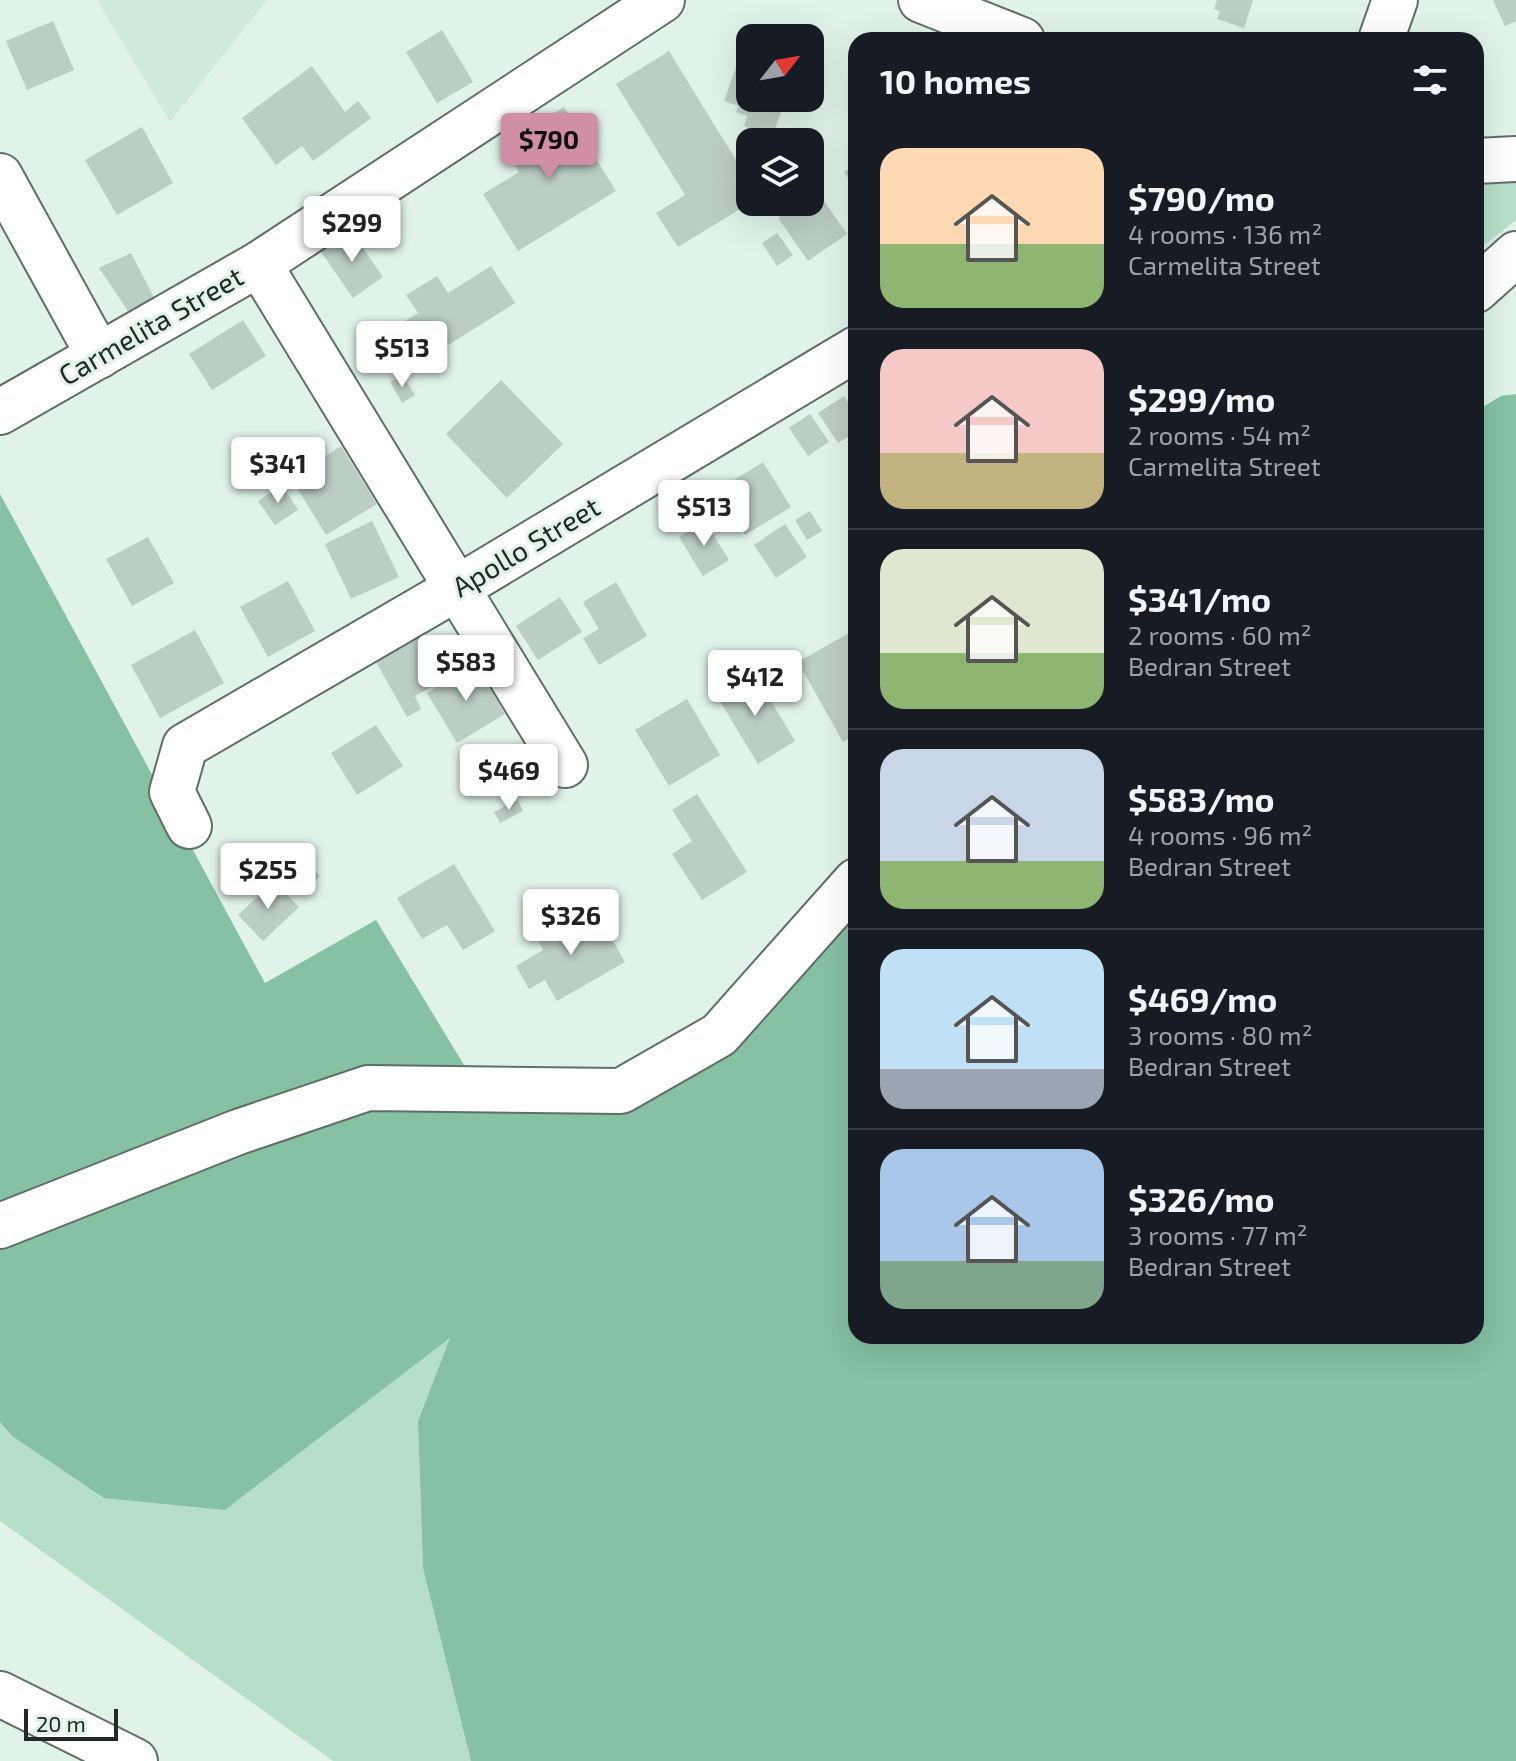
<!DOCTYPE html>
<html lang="en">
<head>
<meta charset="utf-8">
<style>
  :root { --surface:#171b24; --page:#242831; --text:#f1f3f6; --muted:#9ea1a6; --line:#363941; --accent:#d18fa5 }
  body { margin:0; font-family:"Exo 2",sans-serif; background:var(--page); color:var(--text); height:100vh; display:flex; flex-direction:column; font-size:30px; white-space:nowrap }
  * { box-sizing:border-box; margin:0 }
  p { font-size:26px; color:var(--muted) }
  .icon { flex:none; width:44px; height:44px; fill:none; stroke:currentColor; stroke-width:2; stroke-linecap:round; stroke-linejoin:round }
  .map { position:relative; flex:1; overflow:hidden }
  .side { position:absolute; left:848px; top:32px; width:636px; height:1312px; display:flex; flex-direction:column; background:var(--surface); border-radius:24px; box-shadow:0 8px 32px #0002 }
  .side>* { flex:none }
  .needle { width:52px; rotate:59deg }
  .buttons { position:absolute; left:736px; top:24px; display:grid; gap:16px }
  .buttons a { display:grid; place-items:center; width:88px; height:88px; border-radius:16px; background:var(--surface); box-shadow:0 8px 32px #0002; font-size:40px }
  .scale { position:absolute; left:24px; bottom:20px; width:94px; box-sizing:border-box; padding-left:8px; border:4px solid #222926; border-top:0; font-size:22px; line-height:28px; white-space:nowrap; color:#222926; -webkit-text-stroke:6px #e1f3e9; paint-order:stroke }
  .price { position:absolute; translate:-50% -68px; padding:0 18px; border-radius:8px; background:#fff; color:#222; font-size:26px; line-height:52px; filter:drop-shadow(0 2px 4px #0008) }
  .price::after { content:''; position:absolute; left:50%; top:48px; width:24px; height:18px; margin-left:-12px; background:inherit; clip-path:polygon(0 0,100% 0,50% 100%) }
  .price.on { background:var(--accent); color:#111 }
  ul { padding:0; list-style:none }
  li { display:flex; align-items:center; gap:24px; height:200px; padding:0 32px }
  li+li { border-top:2px solid var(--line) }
  li span { display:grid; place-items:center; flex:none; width:224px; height:160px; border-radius:24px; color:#555 }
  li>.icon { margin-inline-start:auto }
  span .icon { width:96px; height:96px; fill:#fffc; stroke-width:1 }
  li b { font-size:34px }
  h2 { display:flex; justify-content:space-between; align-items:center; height:96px; padding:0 32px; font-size:34px }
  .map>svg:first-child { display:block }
  .built { fill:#cfe9db }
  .green { fill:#b6dfc9 }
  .forest { fill:#85c1a2 }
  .building { fill:#bccdc4 }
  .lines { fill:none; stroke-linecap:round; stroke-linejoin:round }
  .minor-casing { stroke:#5f6f66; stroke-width:48 }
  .major-casing { stroke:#5f6f66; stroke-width:48 }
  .minor { stroke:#fff; stroke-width:44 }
  .major { stroke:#fff; stroke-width:44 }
  .labels { text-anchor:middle; stroke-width:6; stroke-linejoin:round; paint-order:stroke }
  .street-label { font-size:28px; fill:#222926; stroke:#e1f3e9 }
</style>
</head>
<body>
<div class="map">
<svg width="1516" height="1761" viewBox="0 0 1516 1761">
  <rect width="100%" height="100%" fill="#e1f3e9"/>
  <polygon class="built" points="97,0 267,0 170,122"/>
  <g class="green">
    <polygon points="1516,157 1516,220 1476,252 1476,160"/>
    <polygon points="451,1336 418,1421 423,1568 471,1761 333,1761 0,1521 0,1422 12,1436 225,1510"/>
  </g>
  <polygon class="forest" points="1516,394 1516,1761 471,1761 423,1568 418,1421 450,1338 225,1510 104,1498 12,1436 0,1422 0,494 265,983 376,920 464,1065 586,1096 643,1090 856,882 856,1336 1476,1336 1476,411 1501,396"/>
  <g class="building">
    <polygon points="1217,0 1253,0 1244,28 1217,19 1220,11 1214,9"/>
    <polygon points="1493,0 1516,0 1516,21 1505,26"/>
    <polygon points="53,21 74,70 27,90 6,41"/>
    <polygon points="442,30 473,82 437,103 406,52"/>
    <polygon points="669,51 750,183 750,203 678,247 656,213 685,195 616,84"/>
    <polygon points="741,53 750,56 750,98 786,98 772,137 744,126 747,116 736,112 738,106 724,101"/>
    <polygon points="312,66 345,112 358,101 371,118 313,161 302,146 276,165 242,118"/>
    <polygon points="564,107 616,191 518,251 483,194 519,172 514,164 527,155 516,137"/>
    <polygon points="142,127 173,183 117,215 85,160"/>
    <polygon points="856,164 856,190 844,172"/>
    <polygon points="817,191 847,234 808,261 778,218 802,202 810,202 810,196"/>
    <polygon points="351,231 383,277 353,298 321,252"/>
    <polygon points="777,233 793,255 777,266 762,243"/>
    <polygon points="131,253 158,305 130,314 99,268"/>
    <polygon points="491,266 515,303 410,369 387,333 418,313 406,295 437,276 448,293"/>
    <polygon points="243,320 266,356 212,390 189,354"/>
    <polygon points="403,376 415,395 402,403 390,382"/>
    <polygon points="501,380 563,444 507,498 446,434"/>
    <polygon points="844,396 856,414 856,432 838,443 818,413"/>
    <polygon points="810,414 829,442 808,456 789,428"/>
    <polygon points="341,446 377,504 326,535 291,478"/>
    <polygon points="763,462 791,507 745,535 718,490"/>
    <polygon points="282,485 298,510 275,525 258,501"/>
    <polygon points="810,511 822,531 807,540 795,520"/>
    <polygon points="372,521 399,577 351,599 325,544"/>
    <polygon points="705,521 729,560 703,576 679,537"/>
    <polygon points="785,524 807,557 776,578 754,545"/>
    <polygon points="148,537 174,583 132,606 106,559"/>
    <polygon points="288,581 315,631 268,657 240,607"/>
    <polygon points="616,582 647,636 599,665 583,638 599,629 583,602"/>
    <polygon points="560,597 582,632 538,660 516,626"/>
    <polygon points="856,629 856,735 843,742 798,662"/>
    <polygon points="195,630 224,683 160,718 131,665"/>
    <polygon points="421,636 445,679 415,696 421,709 407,717 376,662"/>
    <polygon points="476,664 505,714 457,743 427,693"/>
    <polygon points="744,675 751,686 759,681 795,741 758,764 715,693"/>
    <polygon points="687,699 720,755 669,786 635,730"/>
    <polygon points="376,725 403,766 357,795 331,753"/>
    <polygon points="697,794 747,872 702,900 672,854 692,841 672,810"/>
    <polygon points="518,800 523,811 500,823 494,812"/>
    <polygon points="298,854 320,876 299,896 278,874"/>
    <polygon points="454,864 495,931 463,950 447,925 422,939 397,898"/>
    <polygon points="274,881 299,907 263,941 238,915"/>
    <polygon points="577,914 585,927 600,918 625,962 557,1001 545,980 529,989 516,966 543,950 536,937"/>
  </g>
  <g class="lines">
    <g class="minor-casing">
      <g id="minor">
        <polyline points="1381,40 1395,0"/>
        <polyline points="0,176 99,356"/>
        <polyline points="259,264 565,765"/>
        <polyline points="1476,290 1516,254"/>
        <polyline points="0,412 259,264 662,0"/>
        <polyline points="189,826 172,792 185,746 459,587 856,349"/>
        <polyline points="0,1226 238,1132 368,1088 621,1091 719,1035 856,881"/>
        <polyline points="0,1694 135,1761"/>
      </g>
    </g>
    <g class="major-casing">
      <g id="major">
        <polyline points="921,0 1022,40"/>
        <polyline points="1476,161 1516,159"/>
      </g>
    </g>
    <use href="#minor" class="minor"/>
    <use href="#major" class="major"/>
  </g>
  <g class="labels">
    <g class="street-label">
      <text transform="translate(151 326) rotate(-30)" y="10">Carmelita Street</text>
      <text transform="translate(526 547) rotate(-31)" y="10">Apollo Street</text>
    </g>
  </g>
</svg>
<div class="buttons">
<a><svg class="needle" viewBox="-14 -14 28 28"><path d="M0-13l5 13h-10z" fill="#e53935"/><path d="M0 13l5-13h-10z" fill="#9ea1a6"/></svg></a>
<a><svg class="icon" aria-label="layers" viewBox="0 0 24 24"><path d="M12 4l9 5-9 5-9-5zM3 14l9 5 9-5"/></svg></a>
</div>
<div class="scale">20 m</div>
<b class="price on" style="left:549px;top:181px">$790</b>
<b class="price" style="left:352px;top:264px">$299</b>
<b class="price" style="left:402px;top:389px">$513</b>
<b class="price" style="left:278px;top:505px">$341</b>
<b class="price" style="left:704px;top:548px">$513</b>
<b class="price" style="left:466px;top:703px">$583</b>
<b class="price" style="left:755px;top:718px">$412</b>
<b class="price" style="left:509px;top:812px">$469</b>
<b class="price" style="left:268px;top:911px">$255</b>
<b class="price" style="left:571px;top:957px">$326</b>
<section class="side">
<h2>10 homes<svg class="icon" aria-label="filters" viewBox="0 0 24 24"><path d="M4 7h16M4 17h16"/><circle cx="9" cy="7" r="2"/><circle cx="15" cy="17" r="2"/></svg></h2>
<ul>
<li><span style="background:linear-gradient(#ffd9b3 60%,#8fb573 0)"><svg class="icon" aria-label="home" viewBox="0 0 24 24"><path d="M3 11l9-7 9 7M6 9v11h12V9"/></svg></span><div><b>$790/mo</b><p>4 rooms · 136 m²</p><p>Carmelita Street</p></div></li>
<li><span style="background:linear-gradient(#f6c9c9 65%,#c2b280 0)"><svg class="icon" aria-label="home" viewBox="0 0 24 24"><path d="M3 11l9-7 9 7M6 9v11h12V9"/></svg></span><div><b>$299/mo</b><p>2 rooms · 54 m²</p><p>Carmelita Street</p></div></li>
<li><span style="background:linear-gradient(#dfe7d0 65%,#8fb573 0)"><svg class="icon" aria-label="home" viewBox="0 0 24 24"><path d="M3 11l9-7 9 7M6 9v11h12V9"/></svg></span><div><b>$341/mo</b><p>2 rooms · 60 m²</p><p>Bedran Street</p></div></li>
<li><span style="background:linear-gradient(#c9d6e8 70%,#8fb573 0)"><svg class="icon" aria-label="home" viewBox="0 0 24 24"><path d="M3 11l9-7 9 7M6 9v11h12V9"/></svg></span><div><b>$583/mo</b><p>4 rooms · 96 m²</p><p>Bedran Street</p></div></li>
<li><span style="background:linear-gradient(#bfe0f5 75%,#9aa5b1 0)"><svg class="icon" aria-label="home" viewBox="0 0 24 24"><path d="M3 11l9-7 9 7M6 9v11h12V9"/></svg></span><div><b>$469/mo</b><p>3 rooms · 80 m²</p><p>Bedran Street</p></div></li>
<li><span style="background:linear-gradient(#a9c7e8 70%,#7fa58c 0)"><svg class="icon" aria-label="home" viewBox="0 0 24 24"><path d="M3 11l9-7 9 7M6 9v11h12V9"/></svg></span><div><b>$326/mo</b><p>3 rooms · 77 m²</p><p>Bedran Street</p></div></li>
</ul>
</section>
</div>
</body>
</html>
